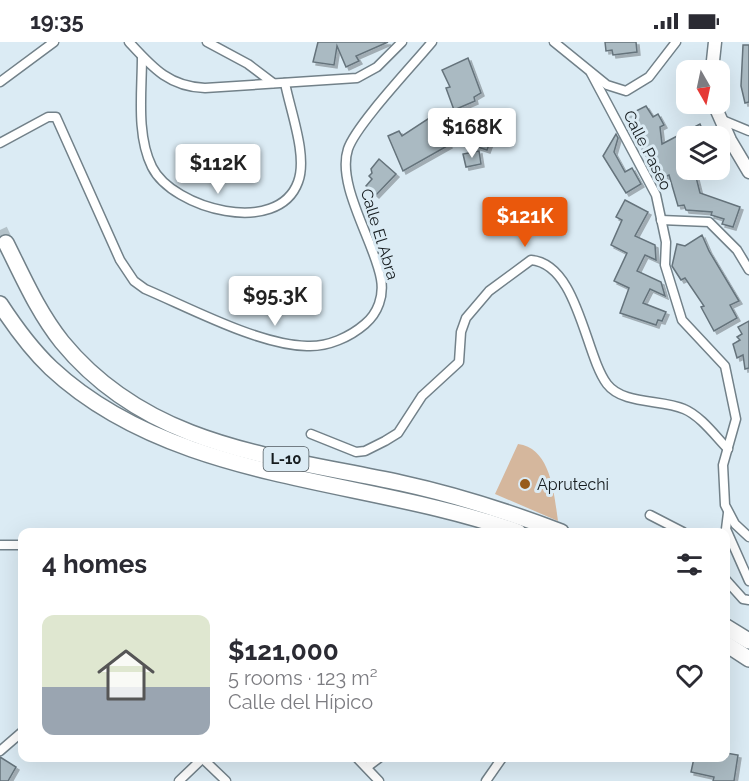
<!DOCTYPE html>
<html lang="en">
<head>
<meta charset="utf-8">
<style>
  :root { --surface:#fff; --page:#f7f7f7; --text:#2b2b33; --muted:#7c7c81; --line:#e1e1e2; --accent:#ea580c }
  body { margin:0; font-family:Raleway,sans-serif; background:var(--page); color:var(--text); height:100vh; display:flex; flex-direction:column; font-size:22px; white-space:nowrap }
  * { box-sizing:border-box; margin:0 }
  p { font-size:20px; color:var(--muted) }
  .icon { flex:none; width:33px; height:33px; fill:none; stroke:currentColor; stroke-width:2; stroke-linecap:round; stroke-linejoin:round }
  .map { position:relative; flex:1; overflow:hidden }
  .panel { position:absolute; left:18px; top:486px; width:712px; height:234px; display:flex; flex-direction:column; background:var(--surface); border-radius:12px; box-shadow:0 6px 24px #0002 }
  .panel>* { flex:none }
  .needle { width:39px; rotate:171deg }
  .buttons { position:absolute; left:676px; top:18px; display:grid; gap:12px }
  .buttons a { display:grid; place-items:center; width:54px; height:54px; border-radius:12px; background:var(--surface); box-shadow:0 6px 24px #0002; font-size:30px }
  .price { position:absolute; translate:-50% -51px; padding:0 14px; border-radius:6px; background:#fff; color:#222; font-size:20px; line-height:39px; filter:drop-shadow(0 2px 3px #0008) }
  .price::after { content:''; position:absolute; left:50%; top:36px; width:18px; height:14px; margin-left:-9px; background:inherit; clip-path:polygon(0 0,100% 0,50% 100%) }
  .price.current { background:var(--accent); color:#fff }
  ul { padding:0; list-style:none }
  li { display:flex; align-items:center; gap:18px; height:150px; padding:0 24px }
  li+li { border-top:2px solid var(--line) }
  li span { display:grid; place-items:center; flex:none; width:168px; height:120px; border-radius:12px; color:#555 }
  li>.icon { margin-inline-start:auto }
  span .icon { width:72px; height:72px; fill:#fffc; stroke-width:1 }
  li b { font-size:26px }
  h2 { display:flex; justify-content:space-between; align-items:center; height:72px; padding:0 24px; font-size:26px }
  .status { display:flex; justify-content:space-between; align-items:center; height:42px; padding:0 30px; background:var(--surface); direction:ltr }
  .status svg { height:16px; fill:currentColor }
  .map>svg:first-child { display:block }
  .green { fill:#d5b79d }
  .building { fill:#aabac2; stroke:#65737b; stroke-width:1.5; filter:url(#shadow) }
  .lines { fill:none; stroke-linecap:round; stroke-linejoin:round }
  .highway-tunnel { stroke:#b4c2c9; stroke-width:15; stroke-dasharray:15 8; stroke-linecap:butt }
  .street-casing { stroke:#728189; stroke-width:11 }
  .secondary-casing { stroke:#728189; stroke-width:15 }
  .highway-casing { stroke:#728189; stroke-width:18 }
  .street { stroke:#fff; stroke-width:8 }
  .secondary { stroke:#fff; stroke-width:12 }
  .highway { stroke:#fff; stroke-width:15 }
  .poi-dot { fill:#975c1c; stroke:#dbebf4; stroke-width:2 }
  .labels { text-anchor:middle; stroke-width:6; stroke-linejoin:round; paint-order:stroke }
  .shield { fill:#dbebf4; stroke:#515a5f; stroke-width:1.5 }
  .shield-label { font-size:15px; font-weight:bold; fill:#161c1f }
  .street-label { font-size:16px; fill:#161c1f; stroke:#dbebf4 }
  .poi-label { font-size:16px; fill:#161c1f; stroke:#dbebf4; text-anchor:start }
</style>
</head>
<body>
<div class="status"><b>19:35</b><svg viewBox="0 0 49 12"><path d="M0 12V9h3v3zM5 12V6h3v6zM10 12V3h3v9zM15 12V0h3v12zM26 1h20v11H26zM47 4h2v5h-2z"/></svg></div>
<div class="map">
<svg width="749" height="739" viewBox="0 0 749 739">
  <defs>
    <filter id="shadow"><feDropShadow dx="3" dy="3" stdDeviation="0" flood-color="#0004"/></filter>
  </defs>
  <rect width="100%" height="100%" fill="#dbebf4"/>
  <path class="green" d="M518 402C551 406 554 452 558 479L495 452Z"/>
  <g class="building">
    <polygon points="318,0 388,0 356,14 359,19 346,25 337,4 334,23 313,20"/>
    <polygon points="605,0 636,0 637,10 613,13 612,8 606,9"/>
    <polygon points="743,3 749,3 749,60 745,61 741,44"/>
    <polygon points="468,16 481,51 474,55 475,59 454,68 446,46 450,45 442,28"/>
    <polygon points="646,64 653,75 658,72 664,83 660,85 662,102 700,82 703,89 687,94 687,137 696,135 700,151 740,165 733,185 722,182 724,177 711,173 712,170 686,168 684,163 678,164 669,133 660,137 626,80 628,79 626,74"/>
    <polygon points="443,67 457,91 449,95 442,93 449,103 403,129 388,94 399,89 402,94"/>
    <polygon points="472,85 493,92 487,108 466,101"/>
    <polygon points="616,92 618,96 614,110 625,130 632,126 641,142 626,151 603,114"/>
    <polygon points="479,109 481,122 466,125 463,112"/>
    <polygon points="379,117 396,132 376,153 366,144 372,137 369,134 372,131 371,127"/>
    <polygon points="625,158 648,170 635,194 655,203 656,218 645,213 637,229 661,240 665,254 650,247 643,261 666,270 662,279 658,278 656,283 620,271 629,246 614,239 627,211 611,203 622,178 616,175"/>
    <polygon points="702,193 709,209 739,259 730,263 737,276 714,289 701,265 704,264 685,236 681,238 672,224 677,202 685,204"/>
    <polygon points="749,279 749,326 745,327 743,313 737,316 733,302 740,298 737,295 742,292 738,285"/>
    <polygon points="726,711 738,713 734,739 713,739 714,735 691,730 694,716 726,716"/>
    <polygon points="0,715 16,725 8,739 0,739"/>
  </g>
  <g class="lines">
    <polyline class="highway-tunnel" points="0,188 6,201"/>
    <g class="street-casing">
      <g id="street">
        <path d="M129 0C152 25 169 45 205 46L357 36 377 25 402 0"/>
        <polyline points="207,0 248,22 273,41"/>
        <polyline points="554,0 607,43 626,49 649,35 676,0"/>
        <path d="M142 15C142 49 136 93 152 125 173 167 278 195 298 140 308 114 290 68 285 41"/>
        <polyline points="591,31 656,153 666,200 665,223 682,278 725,324 736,377 723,423 725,463 735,482 749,495"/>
        <polyline points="0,40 54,0"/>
        <polyline points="720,77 749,89"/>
        <path d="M0 101 48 75H56L120 218 134 239 145 247C190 266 259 303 307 304 328 305 350 295 365 282 378 271 384 254 381 237 375 201 336 143 348 107 356 83 413 23 432 0"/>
        <polyline points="661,178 709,180 737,208 749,228"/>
        <path d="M311 392 356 410 365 409 385 399 398 391 422 354 459 320 461 290 466 276 489 249 531 218C578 222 585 313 607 342 623 363 662 357 684 367 701 374 716 395 728 407"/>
        <polyline points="728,471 726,487 749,539"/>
        <polyline points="650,473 683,490"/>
        <polyline points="0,503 22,503"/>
        <polyline points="726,538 743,557 749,558"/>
        <polyline points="0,709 22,690"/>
        <polyline points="202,716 226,739"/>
        <polyline points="357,716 379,739"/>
        <polyline points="367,725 379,716"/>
        <polyline points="179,739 203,716"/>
        <polyline points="486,739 502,716"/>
      </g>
    </g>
    <g class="secondary-casing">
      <g id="secondary">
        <polyline points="712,28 715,0"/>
        <polyline points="714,62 730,98 749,130"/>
      </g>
    </g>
    <g class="highway-casing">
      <g id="highway">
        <path d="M6 201C23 235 38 270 62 300 149 406 276 414 401 441 456 453 509 470 561 490"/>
        <path d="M0 262C15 285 31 307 51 326 174 441 365 435 518 490"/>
        <polyline points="726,585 749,599"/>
        <polyline points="726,602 749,617"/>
      </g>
    </g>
    <use href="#street" class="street"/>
    <use href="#secondary" class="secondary"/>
    <use href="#highway" class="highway"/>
  </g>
  <circle class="poi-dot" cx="525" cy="442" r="6"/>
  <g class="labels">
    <rect class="shield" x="263.5" y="405" width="45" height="24" rx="4.5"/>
    <g class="shield-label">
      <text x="286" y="422">L-10</text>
    </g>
    <g class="street-label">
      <text transform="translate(648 108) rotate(63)" y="6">Calle Paseo</text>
      <text transform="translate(380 192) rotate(73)" y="6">Calle El Abra</text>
    </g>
    <g class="poi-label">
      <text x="537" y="448">Aprutechi</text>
    </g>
  </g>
</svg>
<div class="buttons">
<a><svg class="needle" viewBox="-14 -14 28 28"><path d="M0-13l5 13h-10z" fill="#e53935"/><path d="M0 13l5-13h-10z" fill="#7c7c81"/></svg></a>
<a><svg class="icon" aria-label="layers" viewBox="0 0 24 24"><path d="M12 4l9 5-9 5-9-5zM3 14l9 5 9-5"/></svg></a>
</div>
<b class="price" style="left:472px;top:117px">$168K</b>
<b class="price" style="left:218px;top:153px">$112K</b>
<b class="price current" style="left:525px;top:206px">$121K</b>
<b class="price" style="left:275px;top:285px">$95.3K</b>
<section class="panel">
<h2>4 homes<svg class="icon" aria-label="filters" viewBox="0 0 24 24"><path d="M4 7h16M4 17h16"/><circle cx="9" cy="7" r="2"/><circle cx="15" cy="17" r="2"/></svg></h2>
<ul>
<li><span style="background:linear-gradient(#dfe7d0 60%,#9aa5b1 0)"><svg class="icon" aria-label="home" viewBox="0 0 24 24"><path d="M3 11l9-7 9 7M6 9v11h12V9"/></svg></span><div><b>$121,000</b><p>5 rooms · 123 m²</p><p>Calle del Hípico</p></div><svg class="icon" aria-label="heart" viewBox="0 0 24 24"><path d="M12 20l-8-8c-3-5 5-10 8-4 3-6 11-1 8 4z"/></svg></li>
</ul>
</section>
</div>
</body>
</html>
